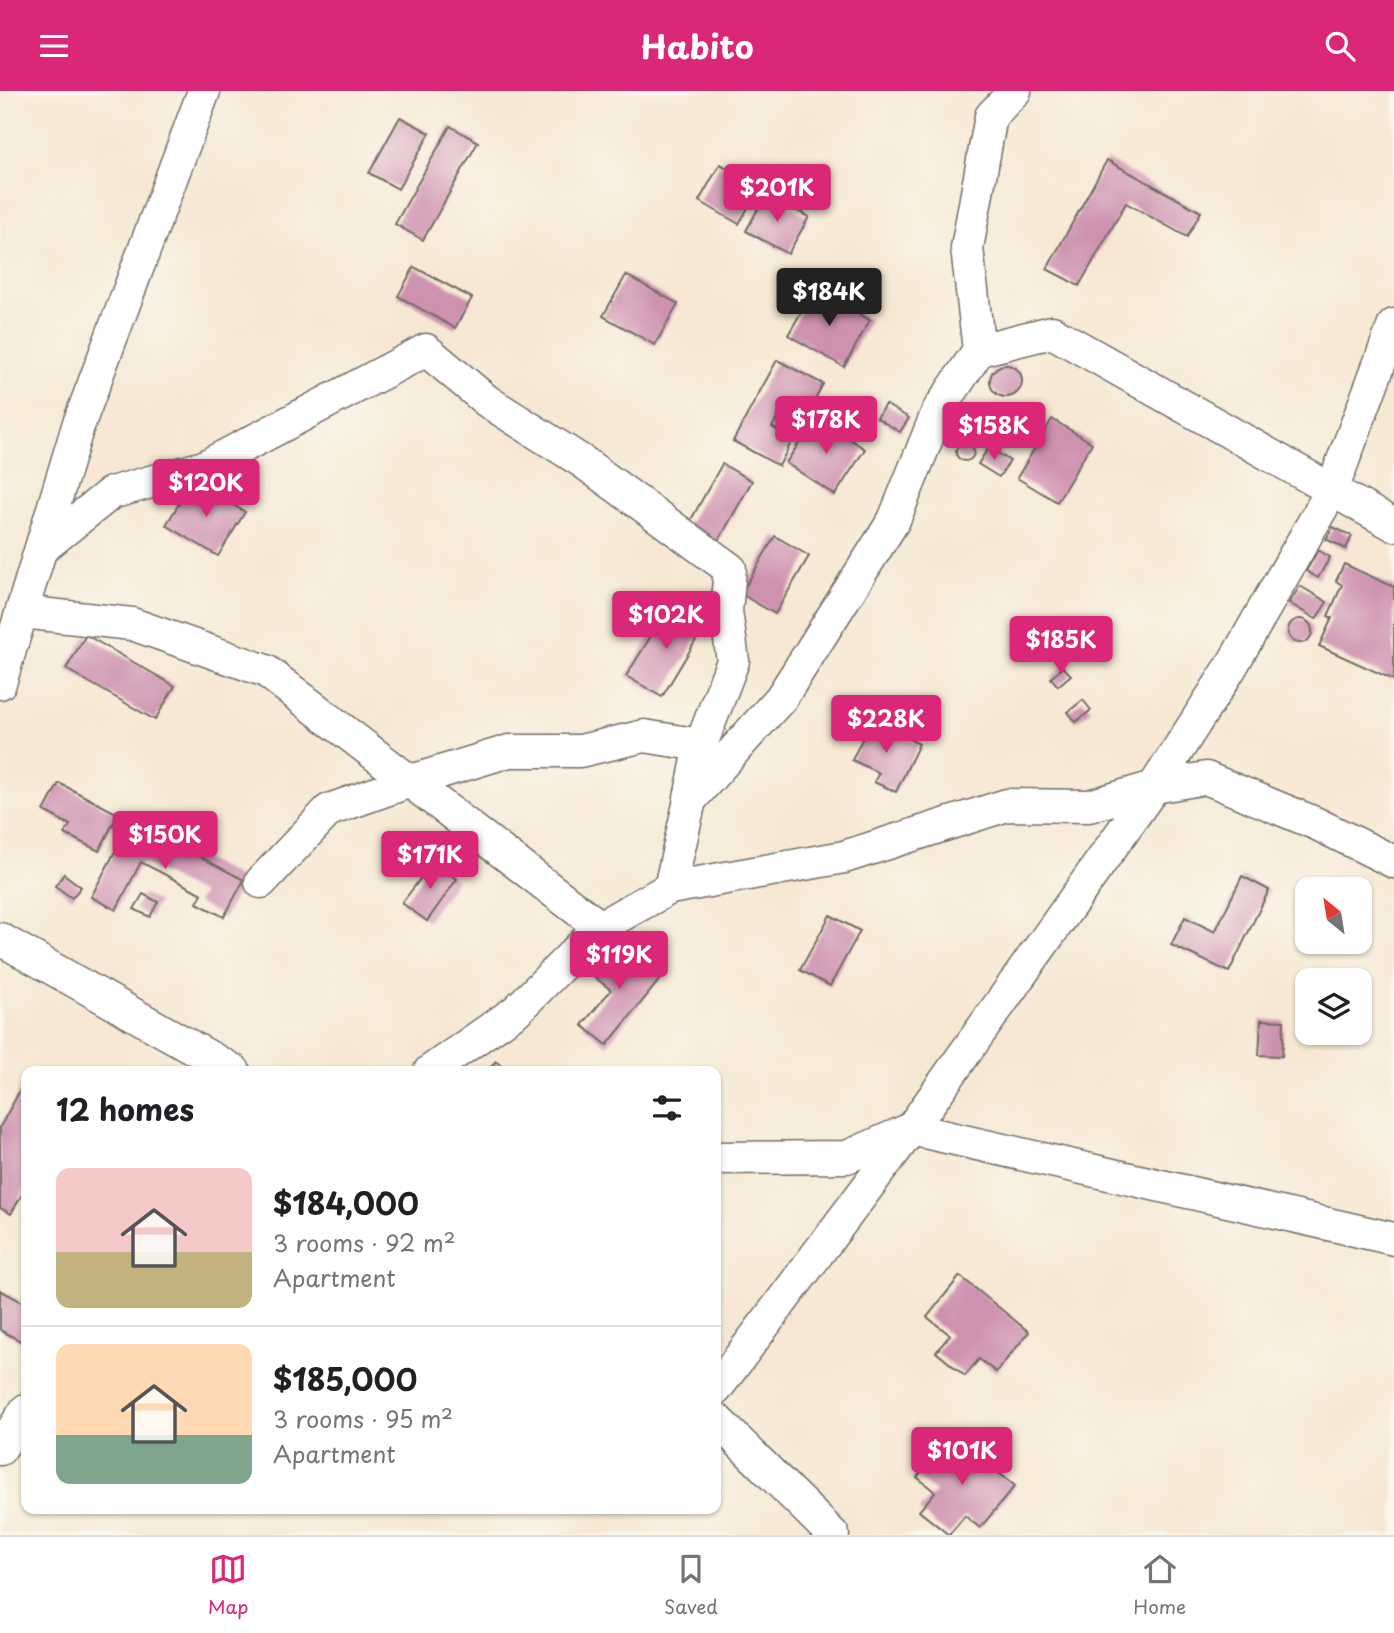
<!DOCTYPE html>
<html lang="en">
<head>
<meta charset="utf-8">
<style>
  :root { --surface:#fff; --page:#f2f2f2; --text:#202124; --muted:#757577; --line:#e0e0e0; --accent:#db2777 }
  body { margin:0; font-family:"Playpen Sans",sans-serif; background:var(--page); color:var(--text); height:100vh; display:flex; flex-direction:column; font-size:26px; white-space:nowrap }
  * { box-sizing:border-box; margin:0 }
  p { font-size:23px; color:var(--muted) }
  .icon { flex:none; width:38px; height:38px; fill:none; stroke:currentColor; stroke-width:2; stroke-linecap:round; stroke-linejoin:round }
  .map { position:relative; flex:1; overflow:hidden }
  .side { position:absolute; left:21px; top:975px; width:700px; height:448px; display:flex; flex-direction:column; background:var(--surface); border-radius:14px; box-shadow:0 2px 5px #0004 }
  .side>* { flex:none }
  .needle { width:46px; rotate:330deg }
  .fabs { position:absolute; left:1295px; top:786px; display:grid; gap:14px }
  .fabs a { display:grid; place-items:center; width:77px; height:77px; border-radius:14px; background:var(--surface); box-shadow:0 2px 5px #0004; font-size:35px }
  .price { position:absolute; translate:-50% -60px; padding:0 16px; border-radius:7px; background:var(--accent); color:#fff; font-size:23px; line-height:46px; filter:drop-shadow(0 2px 4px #0008) }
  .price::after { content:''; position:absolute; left:50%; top:42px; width:21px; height:16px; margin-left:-10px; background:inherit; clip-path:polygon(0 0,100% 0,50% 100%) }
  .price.on { background:#222; color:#fff }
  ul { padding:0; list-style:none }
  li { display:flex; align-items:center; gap:21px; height:175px; padding:0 35px }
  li+li { border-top:2px solid var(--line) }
  li span { display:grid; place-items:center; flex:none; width:196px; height:140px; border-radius:14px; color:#555 }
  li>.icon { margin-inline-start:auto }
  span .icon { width:84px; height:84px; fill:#fffc; stroke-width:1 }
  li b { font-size:30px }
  h2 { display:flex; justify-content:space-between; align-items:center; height:84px; padding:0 35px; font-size:30px }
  header { display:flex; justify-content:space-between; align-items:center; height:91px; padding:0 35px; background:var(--accent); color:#fff; font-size:32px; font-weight:700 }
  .menu { display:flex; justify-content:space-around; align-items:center; height:98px; border-top:2px solid var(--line); background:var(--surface); font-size:19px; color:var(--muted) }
  .menu a { display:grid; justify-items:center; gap:4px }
  .menu .on { color:var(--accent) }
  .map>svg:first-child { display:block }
  .building { fill:#ce91b0 }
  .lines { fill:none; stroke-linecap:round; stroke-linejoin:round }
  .street-casing { stroke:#726d66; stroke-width:35 }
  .street { stroke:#fff; stroke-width:32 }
</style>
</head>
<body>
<header><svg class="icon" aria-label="menu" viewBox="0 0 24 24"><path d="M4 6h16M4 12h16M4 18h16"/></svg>Habito<svg class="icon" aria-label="search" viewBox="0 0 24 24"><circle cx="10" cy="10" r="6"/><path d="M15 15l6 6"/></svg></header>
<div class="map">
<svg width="1394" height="1444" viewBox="0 0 1394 1444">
  <rect width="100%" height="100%" fill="#fbf7ec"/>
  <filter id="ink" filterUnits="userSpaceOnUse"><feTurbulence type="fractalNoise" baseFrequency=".0143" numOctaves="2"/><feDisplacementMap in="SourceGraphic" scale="14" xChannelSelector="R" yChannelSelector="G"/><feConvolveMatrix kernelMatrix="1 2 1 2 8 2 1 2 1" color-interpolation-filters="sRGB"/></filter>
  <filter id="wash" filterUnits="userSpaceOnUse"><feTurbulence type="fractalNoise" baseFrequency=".00686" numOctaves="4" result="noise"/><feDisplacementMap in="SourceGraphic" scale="28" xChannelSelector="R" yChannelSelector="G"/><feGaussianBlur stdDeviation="1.57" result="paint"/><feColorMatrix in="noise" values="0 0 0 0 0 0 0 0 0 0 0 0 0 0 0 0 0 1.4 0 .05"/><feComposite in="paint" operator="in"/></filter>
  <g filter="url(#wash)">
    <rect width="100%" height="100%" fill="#f7e8d3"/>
    <g id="blocks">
      <g class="building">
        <polygon points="400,26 430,42 398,98 369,82"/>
        <polygon points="450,35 478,51 423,149 395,133"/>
        <polygon points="1107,69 1201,121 1187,146 1126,112 1079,195 1047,178"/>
        <polygon points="720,73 760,95 739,133 699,110"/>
        <polygon points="766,103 809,126 788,163 746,140"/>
        <polygon points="414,176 472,207 455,237 398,205"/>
        <polygon points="626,184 678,213 655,254 603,225"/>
        <polygon points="814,199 870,229 844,276 788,244"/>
        <polygon points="777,269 823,293 809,320 787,309 772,336 793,348 779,375 733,350"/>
        <circle cx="1006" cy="290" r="16"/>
        <polygon points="885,313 909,327 900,341 877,327"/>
        <polygon points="816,326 865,358 835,404 786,372"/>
        <polygon points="1052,328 1092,352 1057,411 1017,387"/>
        <circle cx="965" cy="361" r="9"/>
        <polygon points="989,356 1010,370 999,386 978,373"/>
        <polygon points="722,373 752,390 718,451 688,434"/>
        <polygon points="193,390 245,421 218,465 166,434"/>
        <polygon points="1333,436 1352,445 1346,458 1326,448"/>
        <polygon points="775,445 809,465 775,523 741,503"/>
        <polygon points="1318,459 1330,466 1318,487 1306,480"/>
        <polygon points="1344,473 1394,496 1394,589 1319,555 1332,527 1328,525 1342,494 1336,490"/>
        <polygon points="1300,495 1327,511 1316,528 1289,512"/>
        <polygon points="671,513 705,534 662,606 626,585"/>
        <circle cx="1300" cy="540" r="12"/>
        <polygon points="86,544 175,595 155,629 66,578"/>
        <polygon points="1063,576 1071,584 1058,595 1051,587"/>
        <polygon points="1083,609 1091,619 1076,631 1068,621"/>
        <polygon points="871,629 919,653 896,701 874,691 879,682 852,669"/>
        <polygon points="59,692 118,723 99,760 65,743 70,734 44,720"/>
        <polygon points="131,730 244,789 224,826 197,812 202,803 141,771 116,819 91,806"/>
        <polygon points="433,771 457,788 427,830 402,812"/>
        <polygon points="64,783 81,796 72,807 55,795"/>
        <polygon points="1242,785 1269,799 1229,881 1171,854 1185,826 1215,841"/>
        <polygon points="143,803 158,811 150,826 134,818"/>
        <polygon points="830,824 860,840 830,895 800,879"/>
        <polygon points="614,849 661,887 607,954 582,934 611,899 588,881"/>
        <polygon points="1261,929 1284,930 1282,965 1259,964"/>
        <polygon points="496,970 508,980 487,980"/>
        <polygon points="26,988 26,1096 11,1123 0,1117 0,1036"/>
        <polygon points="960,1185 1029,1241 996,1281 979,1268 965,1285 936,1261 950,1244 927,1226"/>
        <polygon points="0,1199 26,1213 26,1253 0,1239"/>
        <polygon points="952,1344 1015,1395 980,1437 965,1425 949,1444 919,1420 935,1401 917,1386"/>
      </g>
    </g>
  </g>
  <g filter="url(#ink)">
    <use href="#blocks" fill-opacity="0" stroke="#726d66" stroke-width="2"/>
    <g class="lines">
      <g class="street-casing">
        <g id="street">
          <polyline points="979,259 967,157 991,25 1015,0"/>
          <polyline points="41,458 111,402 204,376 426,259 487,310 583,371 730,478 726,520 733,570 701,654 690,707"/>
          <polyline points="22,521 132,533 266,580 600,836"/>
          <polyline points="0,592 78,335 204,0"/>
          <polyline points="261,791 329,719 411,690 509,660 580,660 644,645 701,654"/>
          <polyline points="670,797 690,709 781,607 894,429 938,320 979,259 1052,241 1394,434"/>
          <polyline points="0,848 234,980"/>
          <polyline points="430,980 516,920 600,836 670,797 844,766 1007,714 1089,715 1154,696 1206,687 1317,733 1394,771"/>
          <polyline points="716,1067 847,1066 911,1038 1394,1148"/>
          <polyline points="716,1298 911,1038 1154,696 1231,576 1332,399 1394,234"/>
          <polyline points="716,1328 833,1444"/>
          <polyline points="0,1358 26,1319"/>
        </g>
      </g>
      <use href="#street" class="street"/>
    </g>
  </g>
</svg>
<div class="fabs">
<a><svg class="needle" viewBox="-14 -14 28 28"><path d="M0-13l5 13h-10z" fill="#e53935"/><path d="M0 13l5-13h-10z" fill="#757577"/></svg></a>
<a><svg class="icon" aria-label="layers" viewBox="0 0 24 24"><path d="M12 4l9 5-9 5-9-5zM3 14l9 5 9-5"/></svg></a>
</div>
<b class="price" style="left:777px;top:133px">$201K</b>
<b class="price on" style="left:829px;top:237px">$184K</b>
<b class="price" style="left:826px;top:365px">$178K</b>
<b class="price" style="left:994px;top:371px">$158K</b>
<b class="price" style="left:206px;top:428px">$120K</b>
<b class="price" style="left:666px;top:560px">$102K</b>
<b class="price" style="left:1061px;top:585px">$185K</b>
<b class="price" style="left:886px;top:664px">$228K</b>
<b class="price" style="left:165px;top:780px">$150K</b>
<b class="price" style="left:430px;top:800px">$171K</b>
<b class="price" style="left:619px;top:900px">$119K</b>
<b class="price" style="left:962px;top:1396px">$101K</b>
<section class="side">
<h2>12 homes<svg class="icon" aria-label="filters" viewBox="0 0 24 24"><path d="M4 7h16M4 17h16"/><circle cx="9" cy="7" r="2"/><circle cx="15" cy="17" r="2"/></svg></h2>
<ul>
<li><span style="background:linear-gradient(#f6c9c9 60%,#c2b280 0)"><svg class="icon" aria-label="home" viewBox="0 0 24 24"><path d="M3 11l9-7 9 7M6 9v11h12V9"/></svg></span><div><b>$184,000</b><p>3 rooms · 92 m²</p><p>Apartment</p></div></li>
<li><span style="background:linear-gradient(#ffd9b3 65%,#7fa58c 0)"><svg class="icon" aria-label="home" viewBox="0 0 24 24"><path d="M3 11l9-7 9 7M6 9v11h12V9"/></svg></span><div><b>$185,000</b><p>3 rooms · 95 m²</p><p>Apartment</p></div></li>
</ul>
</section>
</div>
<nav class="menu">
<a class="on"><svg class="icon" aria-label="map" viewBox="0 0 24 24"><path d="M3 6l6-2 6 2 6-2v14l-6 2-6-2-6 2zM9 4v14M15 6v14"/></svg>Map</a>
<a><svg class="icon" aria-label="saved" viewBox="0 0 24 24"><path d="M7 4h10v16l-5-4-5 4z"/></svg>Saved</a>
<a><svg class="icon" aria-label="home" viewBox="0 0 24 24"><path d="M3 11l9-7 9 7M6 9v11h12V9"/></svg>Home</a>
</nav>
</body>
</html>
